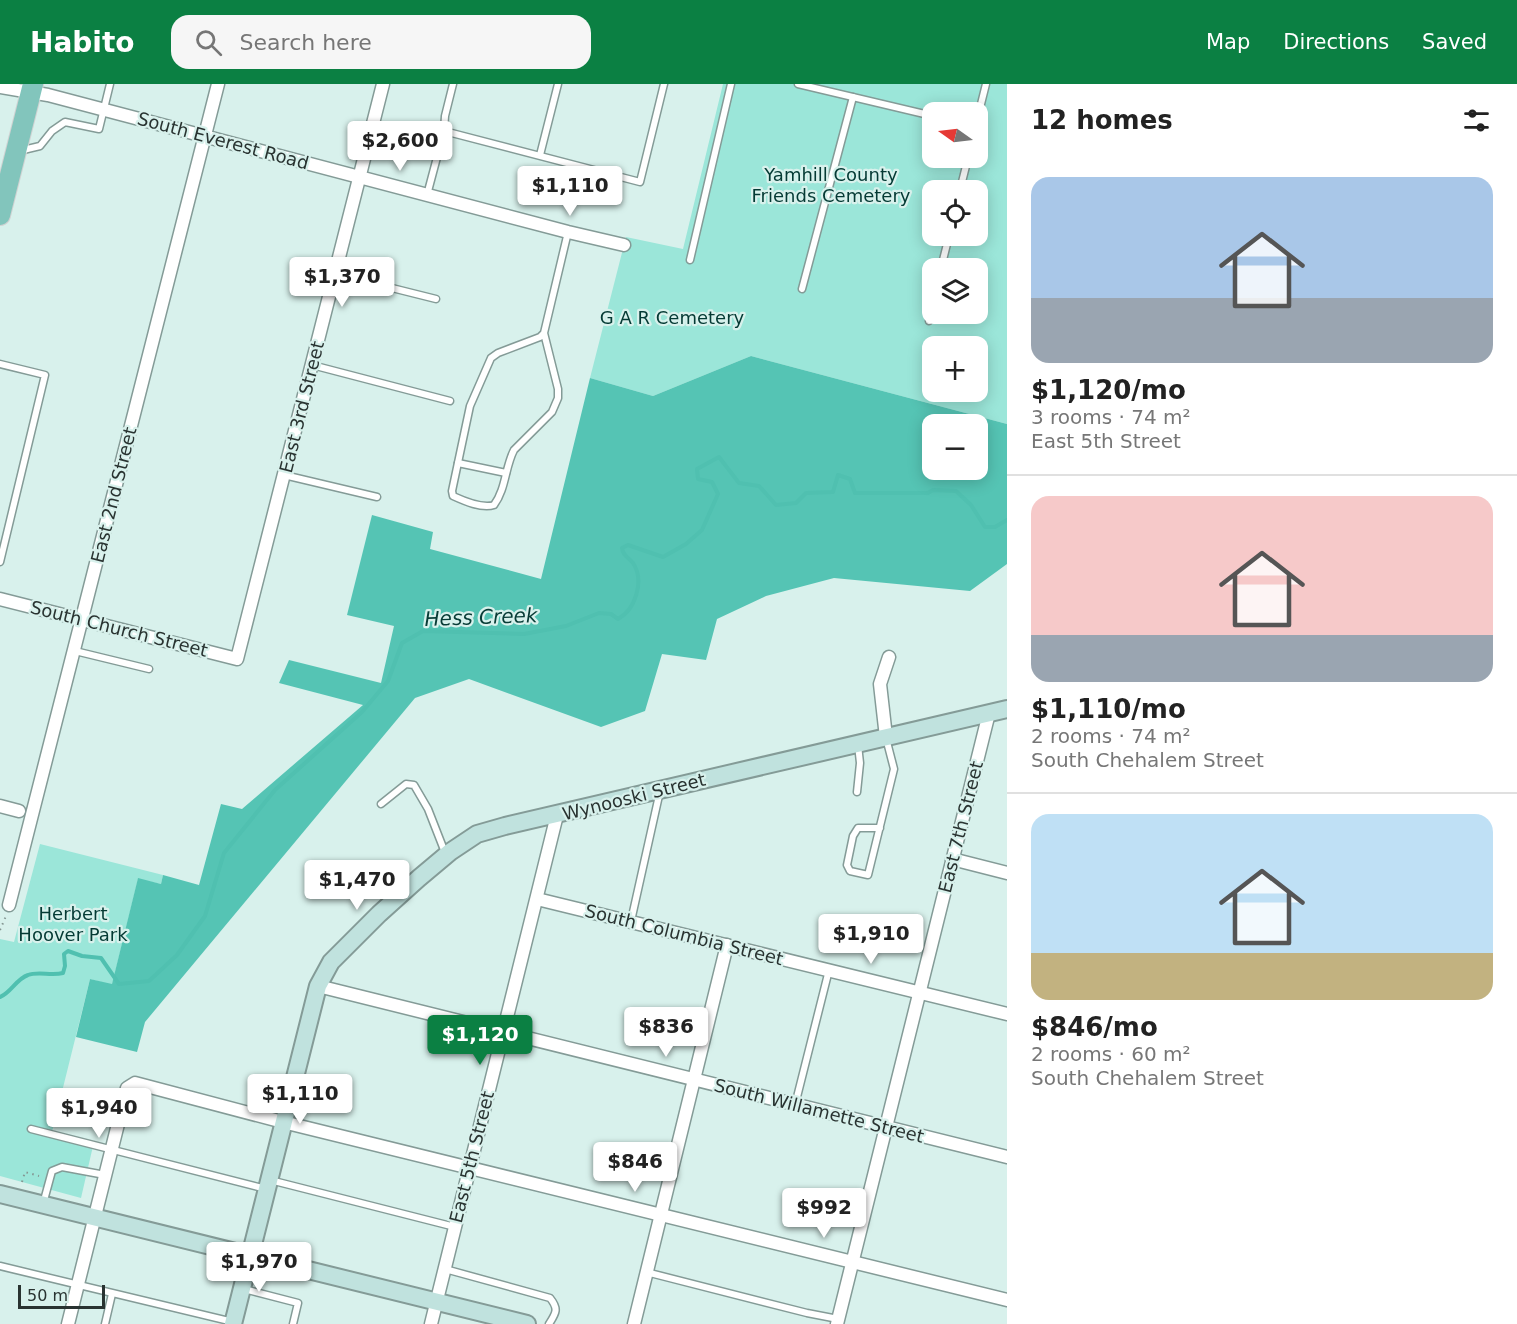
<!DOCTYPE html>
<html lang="en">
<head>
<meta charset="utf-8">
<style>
  :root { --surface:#fff; --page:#f6f6f6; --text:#222; --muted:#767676; --line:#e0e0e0; --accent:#0b8043 }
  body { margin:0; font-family:"DejaVu Sans",sans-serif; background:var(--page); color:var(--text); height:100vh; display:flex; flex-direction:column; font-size:22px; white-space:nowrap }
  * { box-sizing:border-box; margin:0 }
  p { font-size:20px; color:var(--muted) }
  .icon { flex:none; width:33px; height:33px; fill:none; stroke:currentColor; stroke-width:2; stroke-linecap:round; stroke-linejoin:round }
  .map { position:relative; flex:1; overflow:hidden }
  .side { display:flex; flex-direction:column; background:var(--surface); width:510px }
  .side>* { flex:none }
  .needle { width:39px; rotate:284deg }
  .controls { position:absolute; left:922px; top:18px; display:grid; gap:12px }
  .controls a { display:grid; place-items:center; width:66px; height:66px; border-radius:12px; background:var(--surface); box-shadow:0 3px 15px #0003; font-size:30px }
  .scale { position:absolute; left:18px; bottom:15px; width:87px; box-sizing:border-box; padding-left:6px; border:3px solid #293331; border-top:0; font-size:16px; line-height:21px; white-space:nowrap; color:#293331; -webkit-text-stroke:4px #d8f1ec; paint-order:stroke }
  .price { position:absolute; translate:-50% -51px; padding:0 14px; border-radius:6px; background:#fff; color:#222; font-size:20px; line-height:39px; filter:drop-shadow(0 2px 3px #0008) }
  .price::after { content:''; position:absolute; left:50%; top:36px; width:18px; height:14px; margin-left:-9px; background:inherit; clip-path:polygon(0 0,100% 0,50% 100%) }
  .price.on { background:var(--accent); color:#fff }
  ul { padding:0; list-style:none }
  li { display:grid; align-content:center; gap:12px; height:318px; padding:0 24px }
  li+li { border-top:2px solid var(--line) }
  li span { display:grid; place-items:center; height:186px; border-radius:18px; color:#555 }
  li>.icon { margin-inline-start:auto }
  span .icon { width:108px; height:108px; fill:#fffc; stroke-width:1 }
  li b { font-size:26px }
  h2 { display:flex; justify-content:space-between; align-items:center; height:72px; padding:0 24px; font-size:26px }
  header { display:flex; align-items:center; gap:36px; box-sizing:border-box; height:84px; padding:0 30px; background:var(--accent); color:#fff }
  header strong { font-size:28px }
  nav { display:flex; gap:33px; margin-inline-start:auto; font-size:21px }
  .search { width:420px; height:54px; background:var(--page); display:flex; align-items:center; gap:15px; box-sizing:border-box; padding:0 21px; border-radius:18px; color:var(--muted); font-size:22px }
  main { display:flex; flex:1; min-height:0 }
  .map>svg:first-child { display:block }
  .green { fill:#9be6d9; fill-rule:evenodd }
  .forest { fill:#55c4b4; fill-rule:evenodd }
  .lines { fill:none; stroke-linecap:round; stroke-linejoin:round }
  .stream { stroke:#50c0b0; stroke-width:4 }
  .lane-casing { stroke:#849b97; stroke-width:9 }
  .street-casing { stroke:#849b97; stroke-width:15 }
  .secondary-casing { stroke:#849b97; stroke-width:20 }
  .primary-casing { stroke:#d0d2d2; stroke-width:22 }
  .path { stroke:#849692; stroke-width:2; stroke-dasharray:1.5 4.5; stroke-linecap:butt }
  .lane { stroke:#fff; stroke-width:6 }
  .street { stroke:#fff; stroke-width:12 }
  .secondary { stroke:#c0e2de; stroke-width:16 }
  .primary { stroke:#82c5bc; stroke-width:20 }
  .labels { text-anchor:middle; stroke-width:4.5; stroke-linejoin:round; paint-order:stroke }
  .street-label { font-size:18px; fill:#293331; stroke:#d8f1ec }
  .park-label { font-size:18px; fill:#043a34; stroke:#d8f1ec }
  .water-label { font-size:20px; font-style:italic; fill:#073c36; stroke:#d8f1ec }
</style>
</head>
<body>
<header>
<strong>Habito</strong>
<div class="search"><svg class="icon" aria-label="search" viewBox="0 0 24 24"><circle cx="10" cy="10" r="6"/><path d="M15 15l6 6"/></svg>Search here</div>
<nav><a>Map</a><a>Directions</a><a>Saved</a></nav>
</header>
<main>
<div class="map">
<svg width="1007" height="1240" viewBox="0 0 1007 1240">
  <rect width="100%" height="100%" fill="#d8f1ec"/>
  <g class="green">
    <path d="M723 0H1007V340L751 272 653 312 590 294 626 153 683 165ZM933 28H978V74H933ZM933 106H978V152H933ZM933 184H978V230H933ZM933 262H978V308H933Z"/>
    <polygon points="40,760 163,791 161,800 138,795 112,901 90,895 51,1052 93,1062 81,1114 0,1092 0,855 14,858"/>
  </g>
  <path class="forest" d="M751 272 1007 340V480L970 507 834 494 766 512 717 535 706 576 662 570 645 627 601 643 469 595 415 614 145 938 137 968 76 953 90 895 112 900 138 794 161 800 163 791 199 801 221 720 242 725 363 621 279 599 289 576 381 599 394 542 347 531 372 431 433 448 430 465 541 495 590 294 653 312ZM933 340H978V386H933Z"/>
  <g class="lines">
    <path class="stream" d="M0 913C11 909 16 895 28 891 38 887 51 892 63 889L65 882 64 870 68 867 82 872 101 874 119 900 149 897 177 871 205 832 224 769 275 706 362 628 388 597 402 559 423 547 524 550 566 542 599 529 611 530 618 535C635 526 645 497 633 479 628 473 623 472 622 464L628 461 663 473 686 460 702 446 718 410 712 398 698 395 697 385 719 373 739 399 759 402 776 421 796 419 806 409 833 408 838 391 850 395 855 409H928L933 406 956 407 971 421 985 443H995L1007 436"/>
    <g class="lane-casing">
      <g id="lane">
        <polyline points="798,0 933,32"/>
        <polyline points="978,32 986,0"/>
        <polyline points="444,47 640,98 664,0"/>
        <polyline points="19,67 40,62 52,47 65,38 99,45 110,0"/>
        <polyline points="540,71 558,0"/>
        <polyline points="960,106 968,74"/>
        <polyline points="427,111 444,47 445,32 453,0"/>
        <polyline points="690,176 731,0"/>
        <polyline points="941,184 949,152"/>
        <polyline points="336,190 436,215"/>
        <polyline points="802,205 853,13"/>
        <polyline points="929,237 933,219"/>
        <path d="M544 249 558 305V314L552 328 514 366C505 383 506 405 494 421 482 425 464 417 453 412L452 407 470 322 491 274 498 269 540 253 544 249 568 148"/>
        <polyline points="0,280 45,291 0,478"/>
        <polyline points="312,281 450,317"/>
        <polyline points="458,379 506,389"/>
        <polyline points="284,391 377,413"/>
        <polyline points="75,567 149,585"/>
        <polyline points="857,708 860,679 858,661"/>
        <polyline points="381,720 406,700 414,701 428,725 446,771"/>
        <polyline points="880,744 858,744 853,752 847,781 850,787 868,791 894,685 886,654"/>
        <polyline points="631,837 660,707"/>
        <polyline points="795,1021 829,886"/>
        <polyline points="31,1045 266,1105"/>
        <polyline points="270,1096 455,1143"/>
        <polyline points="43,1120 52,1087 62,1083 105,1091"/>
        <polyline points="0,1182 233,1238"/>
        <path d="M445 1185 550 1214C559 1225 556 1229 549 1240"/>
        <polyline points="646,1188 807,1229 838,1235"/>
        <polyline points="244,1205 298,1219 293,1240"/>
        <polyline points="105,1240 112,1210"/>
      </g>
    </g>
    <g class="street-casing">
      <g id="street">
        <polyline points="0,3 48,11 568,148 624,161"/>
        <polyline points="0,515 237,575 383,0"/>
        <polyline points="886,653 880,600 889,573"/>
        <polyline points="0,722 19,727"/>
        <polyline points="952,775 1007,789"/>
        <polyline points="537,815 1007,930"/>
        <polyline points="9,821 218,0"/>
        <polyline points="318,902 1007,1073"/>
        <polyline points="68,1240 127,1004 135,999 283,1038 1007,1216"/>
        <polyline points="431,1240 557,731"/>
        <polyline points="634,1240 727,861"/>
        <polyline points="837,1240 989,629"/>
      </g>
    </g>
    <g class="secondary-casing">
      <g id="secondary">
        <polyline points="0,1110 527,1240"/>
        <polyline points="233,1240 318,902 331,878 379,830 419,794 450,768 477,750 505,742 1007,625"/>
      </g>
    </g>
    <g class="primary-casing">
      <polyline id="primary" points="0,131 33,0"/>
    </g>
    <g class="path">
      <polyline points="0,846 6,832"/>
      <polyline points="22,1098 25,1088 39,1092"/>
    </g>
    <use href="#lane" class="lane"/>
    <use href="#street" class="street"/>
    <use href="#secondary" class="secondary"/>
    <use href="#primary" class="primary"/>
  </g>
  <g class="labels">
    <g class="street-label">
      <text transform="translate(223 57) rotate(15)" y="6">South Everest Road</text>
      <text transform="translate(302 323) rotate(-76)" y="6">East 3rd Street</text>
      <text transform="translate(114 411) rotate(-76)" y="6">East 2nd Street</text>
      <text transform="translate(119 545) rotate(14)" y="6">South Church Street</text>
      <text transform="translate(634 713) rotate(-14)" y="6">Wynooski Street</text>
      <text transform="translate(961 743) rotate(-76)" y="6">East 7th Street</text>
      <text transform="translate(684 851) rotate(14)" y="6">South Columbia Street</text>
      <text transform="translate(819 1027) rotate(14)" y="6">South Willamette Street</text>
      <text transform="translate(472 1073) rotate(-76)" y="6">East 5th Street</text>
    </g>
    <g class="park-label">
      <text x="831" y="97">Yamhill County<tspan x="831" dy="21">Friends Cemetery</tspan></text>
      <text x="672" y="240">G A R Cemetery</text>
      <text x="73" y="836">Herbert<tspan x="73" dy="21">Hoover Park</tspan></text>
    </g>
    <g class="water-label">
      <text transform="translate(481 533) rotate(-2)" y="7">Hess Creek</text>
    </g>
  </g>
</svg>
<div class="controls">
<a><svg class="needle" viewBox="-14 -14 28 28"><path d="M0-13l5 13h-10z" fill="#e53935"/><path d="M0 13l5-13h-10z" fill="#767676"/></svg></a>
<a><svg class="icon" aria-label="locate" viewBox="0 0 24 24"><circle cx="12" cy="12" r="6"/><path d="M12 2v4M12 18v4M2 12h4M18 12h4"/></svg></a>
<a><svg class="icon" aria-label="layers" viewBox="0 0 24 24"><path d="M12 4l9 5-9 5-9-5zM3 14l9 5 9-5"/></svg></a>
<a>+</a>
<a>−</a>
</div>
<div class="scale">50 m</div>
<b class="price" style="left:400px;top:88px">$2,600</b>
<b class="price" style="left:570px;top:133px">$1,110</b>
<b class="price" style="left:342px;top:224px">$1,370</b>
<b class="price" style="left:357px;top:827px">$1,470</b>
<b class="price" style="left:871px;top:881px">$1,910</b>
<b class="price" style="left:666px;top:974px">$836</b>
<b class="price on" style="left:480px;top:982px">$1,120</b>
<b class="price" style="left:300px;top:1041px">$1,110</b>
<b class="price" style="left:99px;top:1055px">$1,940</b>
<b class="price" style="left:635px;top:1109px">$846</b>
<b class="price" style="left:824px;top:1155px">$992</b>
<b class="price" style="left:259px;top:1209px">$1,970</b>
</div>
<section class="side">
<h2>12 homes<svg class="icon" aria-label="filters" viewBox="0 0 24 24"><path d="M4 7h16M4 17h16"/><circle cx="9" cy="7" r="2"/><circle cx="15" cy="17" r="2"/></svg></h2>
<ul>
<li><span style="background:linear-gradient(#a9c7e8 65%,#9aa5b1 0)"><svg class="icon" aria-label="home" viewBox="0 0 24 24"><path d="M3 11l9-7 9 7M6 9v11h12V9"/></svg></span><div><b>$1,120/mo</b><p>3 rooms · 74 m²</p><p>East 5th Street</p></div></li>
<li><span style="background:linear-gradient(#f6c9c9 75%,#9aa5b1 0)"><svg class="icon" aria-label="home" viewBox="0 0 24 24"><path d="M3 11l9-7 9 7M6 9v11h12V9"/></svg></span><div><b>$1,110/mo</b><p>2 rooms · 74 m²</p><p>South Chehalem Street</p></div></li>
<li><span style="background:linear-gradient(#bfe0f5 75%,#c2b280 0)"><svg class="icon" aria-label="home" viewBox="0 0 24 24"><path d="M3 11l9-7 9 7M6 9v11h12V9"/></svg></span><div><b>$846/mo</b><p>2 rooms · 60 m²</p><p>South Chehalem Street</p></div></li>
</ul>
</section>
</main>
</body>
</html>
